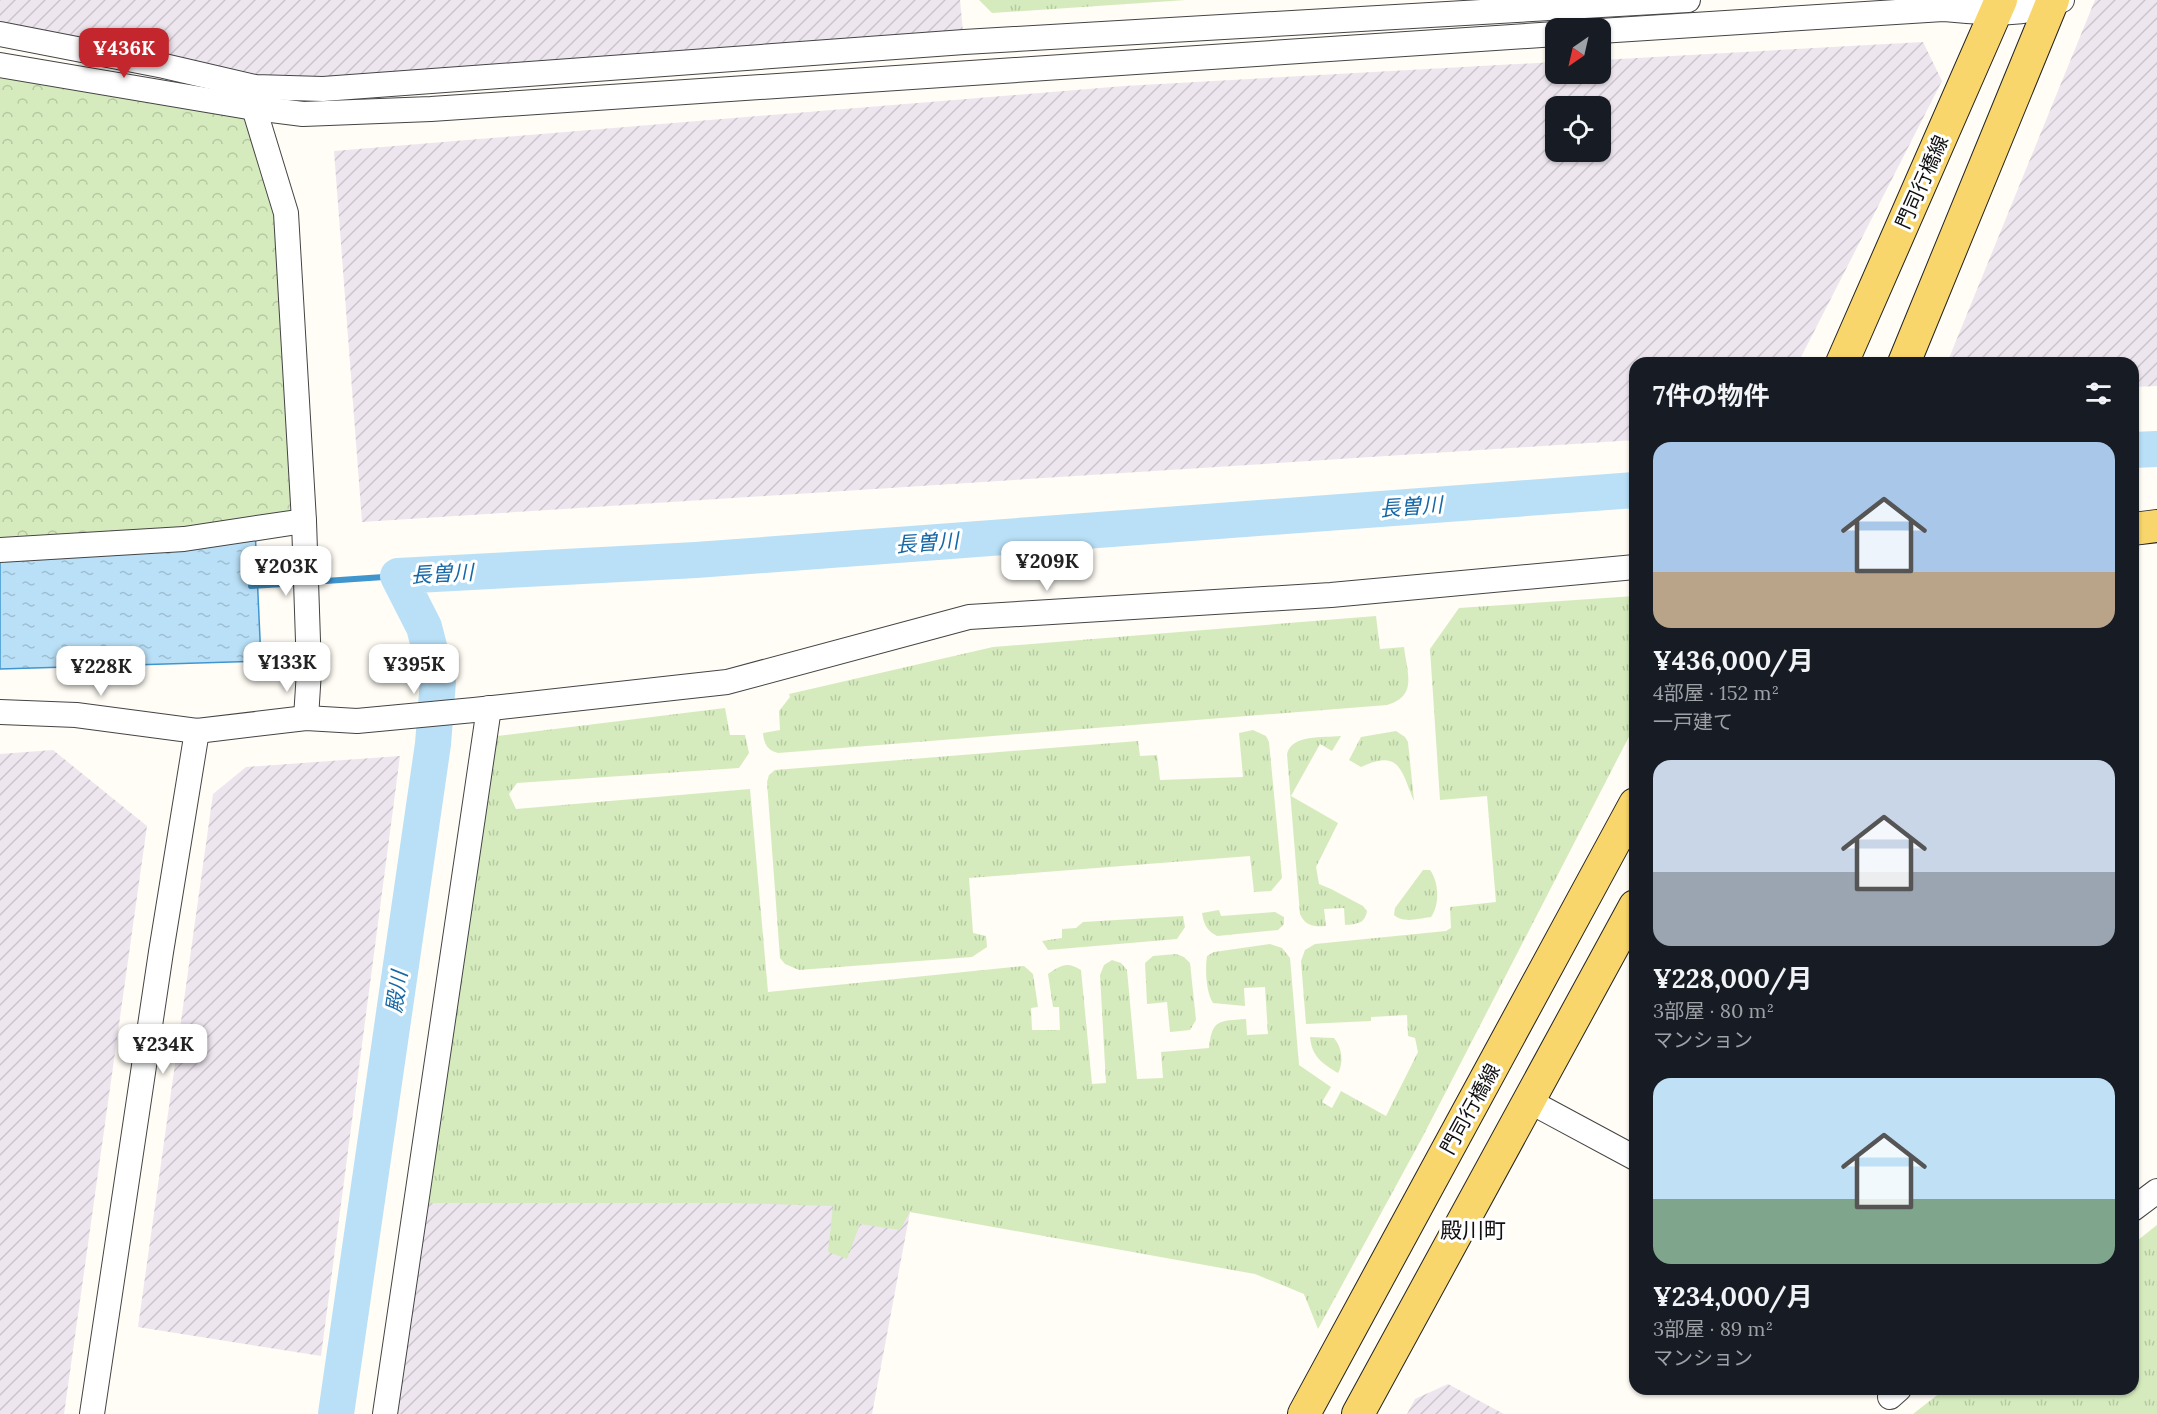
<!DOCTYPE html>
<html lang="ja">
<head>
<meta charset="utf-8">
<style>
  :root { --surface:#171b24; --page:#20242c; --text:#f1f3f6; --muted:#9ea1a6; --accent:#c4262e }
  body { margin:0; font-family:Lora,"Noto Sans JP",serif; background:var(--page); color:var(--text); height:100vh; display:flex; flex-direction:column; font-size:22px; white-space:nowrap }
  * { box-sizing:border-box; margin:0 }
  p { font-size:20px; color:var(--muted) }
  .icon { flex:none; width:33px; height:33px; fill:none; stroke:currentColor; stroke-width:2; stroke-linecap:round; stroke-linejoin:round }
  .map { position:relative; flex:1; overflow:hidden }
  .panel { position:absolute; left:1629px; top:357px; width:510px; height:1038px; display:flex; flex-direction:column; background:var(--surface); border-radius:18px; box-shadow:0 2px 4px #0004 }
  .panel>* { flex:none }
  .needle { width:39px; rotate:214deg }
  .buttons { position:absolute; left:1545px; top:18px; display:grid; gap:12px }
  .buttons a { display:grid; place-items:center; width:66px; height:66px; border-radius:12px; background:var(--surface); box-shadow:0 2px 4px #0004; font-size:30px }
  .price { position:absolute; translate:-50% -51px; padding:0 14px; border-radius:12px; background:#fff; color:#222; font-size:20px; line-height:39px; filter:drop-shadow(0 2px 3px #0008) }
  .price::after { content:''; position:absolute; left:50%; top:36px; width:18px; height:14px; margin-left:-9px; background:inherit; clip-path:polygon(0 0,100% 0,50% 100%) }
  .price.on { background:var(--accent); color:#fff }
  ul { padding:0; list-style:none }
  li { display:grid; align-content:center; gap:12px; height:318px; padding:0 24px }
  li span { display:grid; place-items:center; height:186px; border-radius:18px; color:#555 }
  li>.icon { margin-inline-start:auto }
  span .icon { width:108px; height:108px; fill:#fffc; stroke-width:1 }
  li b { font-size:26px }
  h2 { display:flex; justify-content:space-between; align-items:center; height:72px; padding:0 24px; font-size:26px }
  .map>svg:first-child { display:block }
  .industrial { fill:url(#industrial-furrows); fill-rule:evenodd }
  .grass { fill:url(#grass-tufts) }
  .park { fill:url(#park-crowns) }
  .water { fill:url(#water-ripples); stroke:#3f96cf; stroke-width:1.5 }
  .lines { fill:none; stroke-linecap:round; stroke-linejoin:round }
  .stream { stroke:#3f96cf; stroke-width:6 }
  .river { stroke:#b9e0f7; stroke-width:36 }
  .minor-casing { stroke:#444; stroke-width:26 }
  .major-casing { stroke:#222; stroke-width:34 }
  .minor { stroke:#fff; stroke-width:24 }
  .major { stroke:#f9d66b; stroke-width:32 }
  .labels { text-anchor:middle; stroke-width:6; stroke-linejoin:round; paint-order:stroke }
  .street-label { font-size:20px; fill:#111; stroke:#fff }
  .water-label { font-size:21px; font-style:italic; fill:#1768a6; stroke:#fff }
  .quarter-label { font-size:22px; fill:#111; stroke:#fff }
</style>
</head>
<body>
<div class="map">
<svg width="2157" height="1414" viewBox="0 0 2157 1414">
  <defs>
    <pattern id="industrial-furrows" width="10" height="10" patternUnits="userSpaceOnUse" patternTransform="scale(1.5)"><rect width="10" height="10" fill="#eee6ef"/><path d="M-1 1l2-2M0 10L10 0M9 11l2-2" fill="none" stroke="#cbc4cc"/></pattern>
    <pattern id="grass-tufts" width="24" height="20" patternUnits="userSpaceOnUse" patternTransform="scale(1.5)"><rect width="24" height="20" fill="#d5ebbd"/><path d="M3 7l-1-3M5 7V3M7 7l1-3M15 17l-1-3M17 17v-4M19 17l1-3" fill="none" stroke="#b6c8a1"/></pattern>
    <pattern id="park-crowns" width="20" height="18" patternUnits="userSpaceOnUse" patternTransform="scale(1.5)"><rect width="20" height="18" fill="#d5ebbd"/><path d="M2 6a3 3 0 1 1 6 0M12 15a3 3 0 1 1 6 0" fill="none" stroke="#b6c8a1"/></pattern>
    <pattern id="water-ripples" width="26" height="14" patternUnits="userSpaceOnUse" patternTransform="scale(1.5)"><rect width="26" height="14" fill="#b9e0f7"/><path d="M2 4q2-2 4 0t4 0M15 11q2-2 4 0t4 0" fill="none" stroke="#9ebfd3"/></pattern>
  </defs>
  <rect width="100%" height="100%" fill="#fffdf5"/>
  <g class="industrial">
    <polygon points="0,0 960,0 964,42 323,89 0,34"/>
    <polygon points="2095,0 2157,0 2157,386 2133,387 2133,363 1947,363"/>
    <path d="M1923 42 1942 81 1798 363H1635V440L362 522 334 151 1124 86 1555 62 1556 74H1600L1601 60ZM1556 106H1600V152H1556Z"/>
    <polygon points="53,750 147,826 64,1414 0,1414 0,754"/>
    <polygon points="400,756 321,1356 138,1327 213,794 246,767"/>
    <polygon points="434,1158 910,1212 872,1414 395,1414"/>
    <polygon points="1448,1384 1504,1414 1407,1414 1415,1399"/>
  </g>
  <g class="grass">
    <polygon points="979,0 1186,0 992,13"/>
    <path d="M1635 596V725L1422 1138 1318 1329 1304 1294 1255 1274 910 1212 900 1230 860 1224 847 1259 828 1252 833 1206 734 1203H427L497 736 725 708 730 735H745L749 753 739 768 517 783 509 794 516 809 750 789 768 992 1024 966 1033 974 1038 1007 1031 1008 1032 1030H1060L1059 1007H1053L1048 974C1061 965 1067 961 1081 970L1092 1084 1106 1083 1100 975 1104 965 1112 960 1121 963 1127 970 1137 1079 1163 1078 1161 1052 1209 1048C1212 1019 1219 1021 1246 1019L1247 1035 1268 1034 1265 987 1244 988 1245 1006 1213 1003C1206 992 1205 970 1207 956L1214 952 1270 944 1282 948 1290 958 1299 1065 1331 1087 1322 1102 1332 1108 1341 1091 1386 1116 1418 1052 1415 1038 1408 1036 1407 1015 1371 1017V1021L1306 1024 1301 961 1305 950 1315 944 1446 931 1451 928 1450 907 1496 902 1487 796 1440 800 1430 649 1459 608Z"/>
    <path d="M1376 616 1380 649 1404 647C1407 673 1418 696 1387 705L778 753C767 750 764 744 763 733L780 730 779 711 790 697 789 694 993 647Z"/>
    <polygon points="1253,730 1266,736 1269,742 1282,878 1271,891 1254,892 1250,856 969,878 973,933 986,936 987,947 972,957 799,970 785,964 780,958 767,782 769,775 775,770 1138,741 1140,756 1157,755 1160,780 1243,777 1239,733"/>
    <path d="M1396 731 1405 737 1408 742 1414 801C1401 770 1400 749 1361 767L1349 760 1361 737Z"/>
    <path d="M1341 736 1332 751 1320 744 1291 796 1338 823 1316 867 1319 884 1331 889 1363 906 1367 911C1365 924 1356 924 1345 925L1344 908 1324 909 1326 926C1314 927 1305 926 1300 914L1287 754C1292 734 1323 738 1341 736Z"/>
    <path d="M1423 870H1430C1439 882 1440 905 1431 917 1419 918 1404 924 1394 915L1395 908Z"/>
    <path d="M1219 910 1221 916 1275 912 1284 917V924L1278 930 1217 936C1206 930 1204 924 1202 913Z"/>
    <polygon points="1183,916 1185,927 1177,939 1048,950 1042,941 1062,938 1062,929 1076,928 1083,922"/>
    <polygon points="1176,954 1184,957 1190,963 1196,1020 1190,1030 1170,1032 1167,1002 1147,1004 1145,963 1153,956"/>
    <path d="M1310 1037 1334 1038C1342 1047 1344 1063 1338 1073 1322 1063 1312 1057 1310 1037Z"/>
    <polygon points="2157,1225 2157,1414 1913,1414 1945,1389 2133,1389 2133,1244"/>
  </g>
  <polygon class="park" points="0,61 254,108 286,213 304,521 0,550"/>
  <polygon class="water" points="255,528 261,661 0,669 0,550"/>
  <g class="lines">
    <g class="stream">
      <polyline points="311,582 398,576"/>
      <polyline points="251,586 301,583"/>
    </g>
    <g class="river">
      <polyline points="2133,450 2157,449"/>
      <polyline points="336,1414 433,744 438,681 424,627 398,576 696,560 1635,490"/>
    </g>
    <g class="minor-casing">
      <g id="minor">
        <path d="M1600 31 1943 9C1980 12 2027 18 2062 0"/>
        <polyline points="0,34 164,66 255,87 323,89 964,42 1688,0"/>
        <polyline points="0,65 254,108 303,114 431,109 1556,34"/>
        <polyline points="255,95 254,108 286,213 304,521 309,671 306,718"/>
        <polyline points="0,550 184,539 304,521"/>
        <polyline points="0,712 76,715 197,731 306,718 357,721 474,710 727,682 969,617 1331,595 1635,567"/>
        <polyline points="1529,1101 1635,1158"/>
        <polyline points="2133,1209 2157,1191"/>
        <polyline points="1890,1397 1899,1389"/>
        <polyline points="92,1414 161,952 197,731"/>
        <polyline points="385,1414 489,708"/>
      </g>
    </g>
    <g class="major-casing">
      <g id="major">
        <polyline points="1842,363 2001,0"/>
        <polyline points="1904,363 2053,0"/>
        <polyline points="2133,529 2157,526"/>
        <polyline points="1304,1414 1635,804"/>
        <polyline points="1358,1414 1635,906"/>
      </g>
    </g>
    <use href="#minor" class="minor"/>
    <use href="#major" class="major"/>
  </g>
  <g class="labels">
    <g class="street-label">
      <text transform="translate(1922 182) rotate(-66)" y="7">門司行橋線</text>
      <text transform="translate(1470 1109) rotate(-61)" y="7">門司行橋線</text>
    </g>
    <g class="water-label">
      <text transform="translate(1411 507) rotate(-4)" y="7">長曽川</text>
      <text transform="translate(927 543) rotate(-4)" y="7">長曽川</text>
      <text transform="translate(442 574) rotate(-3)" y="7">長曽川</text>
      <text transform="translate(397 992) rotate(-82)" y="7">殿川</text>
    </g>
    <g class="quarter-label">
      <text x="1473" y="1238">殿川町</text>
    </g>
  </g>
</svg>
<div class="buttons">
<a><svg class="needle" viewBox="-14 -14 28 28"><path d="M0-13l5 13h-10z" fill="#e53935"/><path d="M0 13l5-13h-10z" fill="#9ea1a6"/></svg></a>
<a><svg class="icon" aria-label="locate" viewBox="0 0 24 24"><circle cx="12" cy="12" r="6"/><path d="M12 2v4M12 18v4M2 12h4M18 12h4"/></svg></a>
</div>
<b class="price on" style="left:124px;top:79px">¥436K</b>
<b class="price" style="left:1047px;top:592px">¥209K</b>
<b class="price" style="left:286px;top:597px">¥203K</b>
<b class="price" style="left:287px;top:693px">¥133K</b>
<b class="price" style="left:414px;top:695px">¥395K</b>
<b class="price" style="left:101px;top:697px">¥228K</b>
<b class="price" style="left:163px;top:1075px">¥234K</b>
<section class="panel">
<h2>7件の物件<svg class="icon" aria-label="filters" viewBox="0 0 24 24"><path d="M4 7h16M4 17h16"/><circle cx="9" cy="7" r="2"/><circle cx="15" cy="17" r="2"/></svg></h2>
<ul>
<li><span style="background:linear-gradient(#a9c7e8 70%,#b9a48a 0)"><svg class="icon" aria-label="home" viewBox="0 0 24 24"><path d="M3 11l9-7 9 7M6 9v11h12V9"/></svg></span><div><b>¥436,000/月</b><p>4部屋 · 152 m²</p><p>一戸建て</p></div></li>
<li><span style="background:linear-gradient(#c9d6e8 60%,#9aa5b1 0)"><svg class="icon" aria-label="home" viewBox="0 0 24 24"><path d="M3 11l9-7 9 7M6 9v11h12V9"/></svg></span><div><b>¥228,000/月</b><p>3部屋 · 80 m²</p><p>マンション</p></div></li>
<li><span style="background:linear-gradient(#bfe0f5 65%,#7fa58c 0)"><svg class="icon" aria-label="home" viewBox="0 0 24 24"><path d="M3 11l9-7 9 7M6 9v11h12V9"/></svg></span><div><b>¥234,000/月</b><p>3部屋 · 89 m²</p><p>マンション</p></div></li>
</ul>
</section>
</div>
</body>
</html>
